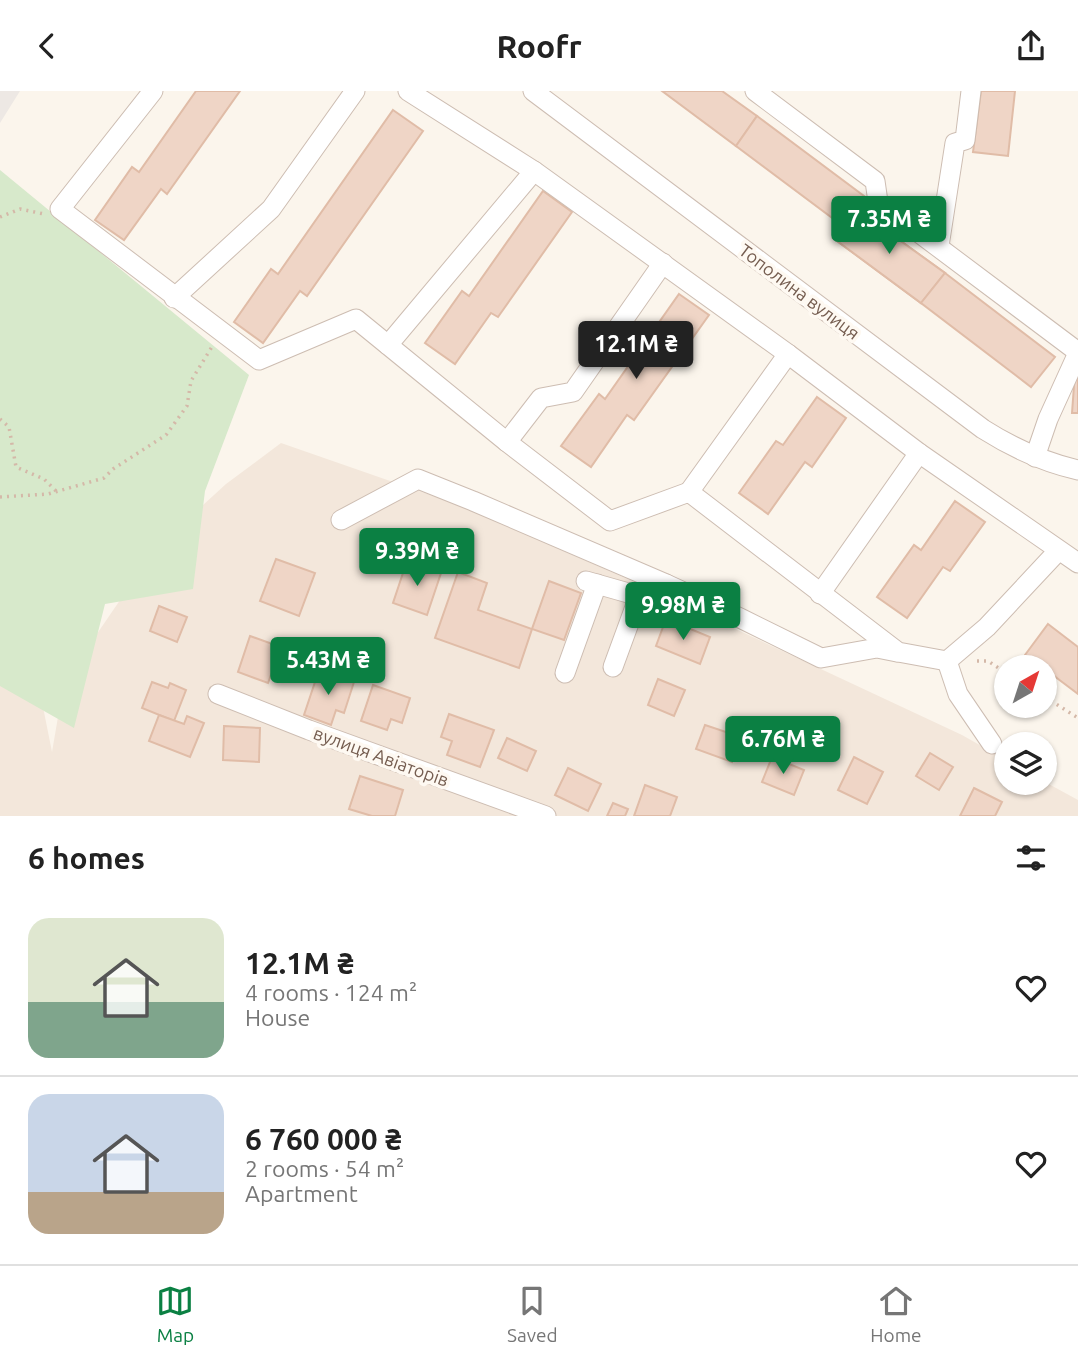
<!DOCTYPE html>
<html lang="en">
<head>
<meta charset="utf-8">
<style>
  :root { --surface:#fff; --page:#f2f2f2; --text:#222; --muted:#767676; --line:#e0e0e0; --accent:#0b8043 }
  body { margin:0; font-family:Ubuntu,sans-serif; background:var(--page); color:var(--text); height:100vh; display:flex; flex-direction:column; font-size:26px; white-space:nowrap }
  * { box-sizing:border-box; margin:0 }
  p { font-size:23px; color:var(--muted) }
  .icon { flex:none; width:38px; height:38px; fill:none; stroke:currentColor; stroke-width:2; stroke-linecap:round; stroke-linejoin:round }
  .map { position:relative; height:725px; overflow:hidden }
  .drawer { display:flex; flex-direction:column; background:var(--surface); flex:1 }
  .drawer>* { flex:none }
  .needle { width:46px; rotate:39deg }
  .tools { position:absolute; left:994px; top:564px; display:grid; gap:14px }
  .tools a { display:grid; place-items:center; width:63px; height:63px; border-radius:50%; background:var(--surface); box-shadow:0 2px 5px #0004; font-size:35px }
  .price { position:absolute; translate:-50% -60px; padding:0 16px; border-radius:7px; background:var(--accent); color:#fff; font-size:23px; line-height:46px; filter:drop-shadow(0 2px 4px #0008) }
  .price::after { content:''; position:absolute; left:50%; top:42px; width:21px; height:16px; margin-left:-10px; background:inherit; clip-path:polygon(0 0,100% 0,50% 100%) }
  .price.on { background:#222; color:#fff }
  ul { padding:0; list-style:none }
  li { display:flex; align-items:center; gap:21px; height:175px; padding:0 28px }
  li+li { border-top:2px solid var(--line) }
  li span { display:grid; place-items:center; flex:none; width:196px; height:140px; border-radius:21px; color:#555 }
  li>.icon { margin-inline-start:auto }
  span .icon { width:84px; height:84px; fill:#fffc; stroke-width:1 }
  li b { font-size:30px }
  h2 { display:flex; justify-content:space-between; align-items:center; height:84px; padding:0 28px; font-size:30px }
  header { display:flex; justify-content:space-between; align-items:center; height:91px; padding:0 28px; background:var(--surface); font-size:32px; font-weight:700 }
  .menu { display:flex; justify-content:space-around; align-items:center; height:98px; border-top:2px solid var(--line); background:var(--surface); font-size:19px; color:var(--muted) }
  .menu a { display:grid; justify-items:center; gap:4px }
  .menu .on { color:var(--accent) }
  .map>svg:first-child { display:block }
  .residential { fill:#f3e7db }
  .industrial { fill:#ede8e4 }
  .green { fill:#d7e9cb }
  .building { fill:#efd5c6; stroke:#e0bca7; stroke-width:2 }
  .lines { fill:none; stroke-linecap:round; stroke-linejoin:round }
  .minor-casing { stroke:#cdbdb2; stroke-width:21 }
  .path { stroke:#d4b8a8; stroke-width:3.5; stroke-dasharray:2 5; stroke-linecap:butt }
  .minor { stroke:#fff; stroke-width:19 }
  .labels { text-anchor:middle; stroke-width:7; stroke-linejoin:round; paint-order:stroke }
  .street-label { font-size:18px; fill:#755d50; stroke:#fef9f2 }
</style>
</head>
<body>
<header><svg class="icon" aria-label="back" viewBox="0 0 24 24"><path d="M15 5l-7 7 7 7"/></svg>Roofr<svg class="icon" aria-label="share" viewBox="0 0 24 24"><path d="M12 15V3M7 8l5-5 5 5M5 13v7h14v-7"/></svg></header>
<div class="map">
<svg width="1078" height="725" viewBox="0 0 1078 725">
  <rect width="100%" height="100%" fill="#fbf5ec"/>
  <polygon class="residential" points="281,352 462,415 650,498 962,644 1006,669 1006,691 1045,691 1078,709 1078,725 0,725 0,413 3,416 52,661 64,591 155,458 226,393"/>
  <polygon class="industrial" points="0,0 20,0 0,32"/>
  <polygon class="green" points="0,79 249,284 205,400 193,498 105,513 74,637 0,595"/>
  <g class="building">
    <polygon points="196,0 240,0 167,103 161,98 124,149 95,129 132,76 139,81"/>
    <polygon points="662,0 722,0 757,25 736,55"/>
    <polygon points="981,0 1015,0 1008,65 973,61"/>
    <polygon points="393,19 423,40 307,205 300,200 263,252 234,231 271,178 278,183"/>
    <polygon points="757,25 864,105 843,135 736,55"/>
    <polygon points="543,100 572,121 498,226 491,222 455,273 425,252 462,200 469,205"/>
    <polygon points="855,117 945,182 921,212 833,147"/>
    <polygon points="855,117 945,182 921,212 833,147"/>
    <polygon points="945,182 1055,266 1031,296 921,212"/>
    <polygon points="679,203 709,224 634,329 627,324 591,376 561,355 599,303 605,308"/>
    <polygon points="1075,281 1078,282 1078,322 1072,322"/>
    <polygon points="817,306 846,327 812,376 805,371 768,423 739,402 776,350 783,354"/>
    <polygon points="955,410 985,431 950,480 943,476 907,527 877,506 914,454 921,459"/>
    <polygon points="276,468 315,482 299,525 260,510"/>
    <polygon points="407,470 441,482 427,524 393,512"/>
    <polygon points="458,481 487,492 478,519 532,538 519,577 435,547"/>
    <polygon points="549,490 581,502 564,549 532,538"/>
    <polygon points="159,515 187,526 177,551 150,540"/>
    <polygon points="666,528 710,546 700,573 656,555"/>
    <polygon points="1048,533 1078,556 1078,603 1045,578 1045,576 1041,576 1025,564"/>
    <polygon points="250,545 281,556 268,592 238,581"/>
    <polygon points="319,579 354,591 344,622 336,619 331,634 304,624"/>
    <polygon points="658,588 685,599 674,625 648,614"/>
    <polygon points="152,591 168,597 170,592 186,599 174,630 142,617"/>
    <polygon points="373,594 410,607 402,632 391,628 387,639 361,630"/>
    <polygon points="449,623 494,639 480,676 447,664 452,650 441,646"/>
    <polygon points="159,624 184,633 187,625 204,632 190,666 149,650"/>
    <polygon points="705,634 741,646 732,671 696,658"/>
    <polygon points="224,635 260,637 259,671 223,669"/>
    <polygon points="507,647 536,660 527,680 498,667"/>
    <polygon points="930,662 953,676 939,699 916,685"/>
    <polygon points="772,666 804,679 794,704 762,691"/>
    <polygon points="854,666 883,681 867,713 838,699"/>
    <polygon points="568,677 601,693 588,720 555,704"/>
    <polygon points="360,685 403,699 395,725 372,725 349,718"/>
    <polygon points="645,694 677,706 670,725 634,725"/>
    <polygon points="974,697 1002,711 995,725 960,725"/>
    <polygon points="613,712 628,718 625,725 607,725"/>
  </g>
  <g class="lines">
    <g class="minor-casing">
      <g id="minor">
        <polyline points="153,0 60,118 259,269 356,228 507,351 610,430 689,401 898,561 947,570 987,536 1058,460"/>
        <polyline points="408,0 534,80 788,263 919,362 1078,472"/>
        <path d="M533 0 983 338C1013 357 1043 371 1078 379"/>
        <polyline points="755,0 875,90 878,111 1078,261"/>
        <polyline points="939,155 955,52 965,49 971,0"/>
        <polyline points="174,207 271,118 355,0"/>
        <polyline points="388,254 534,80"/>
        <polyline points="507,351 541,307 573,301 663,172"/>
        <polyline points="1035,366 1048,328 1078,262"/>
        <polyline points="689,401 788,263"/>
        <polyline points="341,429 418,388 473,410 666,493 740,527 821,567 877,557 897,561"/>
        <polyline points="586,490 660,511 666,493"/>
        <polyline points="820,503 919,362"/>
        <polyline points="947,570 958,603 992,653"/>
        <polyline points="613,576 639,505"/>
        <polyline points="565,582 597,493"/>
        <polyline points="218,603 309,639 546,725"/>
      </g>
    </g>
    <g class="path">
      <polyline points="0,126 20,118 44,123"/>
      <polyline points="0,328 9,336 16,376 44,388 57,401"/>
      <polyline points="0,406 48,403 104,387 113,378 166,344 187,315 191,290 213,254"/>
      <polyline points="977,570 988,570 1006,582"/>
      <polyline points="1045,606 1078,627"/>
    </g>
    <use href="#minor" class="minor"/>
  </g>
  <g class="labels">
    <g class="street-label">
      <text transform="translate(799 201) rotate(37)" y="6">Тополина вулиця</text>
      <text transform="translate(381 666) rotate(20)" y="6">вулиця Авіаторів</text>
    </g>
  </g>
</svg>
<div class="tools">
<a><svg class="needle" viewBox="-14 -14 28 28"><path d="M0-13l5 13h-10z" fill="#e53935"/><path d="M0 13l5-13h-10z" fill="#767676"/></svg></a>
<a><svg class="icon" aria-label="layers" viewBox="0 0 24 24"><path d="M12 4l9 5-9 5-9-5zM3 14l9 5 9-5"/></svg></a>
</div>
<b class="price" style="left:889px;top:165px">7.35M ₴</b>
<b class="price on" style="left:636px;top:290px">12.1M ₴</b>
<b class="price" style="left:417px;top:497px">9.39M ₴</b>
<b class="price" style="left:683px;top:551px">9.98M ₴</b>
<b class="price" style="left:328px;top:606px">5.43M ₴</b>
<b class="price" style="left:783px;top:685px">6.76M ₴</b>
</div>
<section class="drawer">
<h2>6 homes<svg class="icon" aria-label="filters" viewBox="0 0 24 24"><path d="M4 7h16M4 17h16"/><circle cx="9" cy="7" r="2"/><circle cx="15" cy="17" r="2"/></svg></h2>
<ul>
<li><span style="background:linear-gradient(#dfe7d0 60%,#7fa58c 0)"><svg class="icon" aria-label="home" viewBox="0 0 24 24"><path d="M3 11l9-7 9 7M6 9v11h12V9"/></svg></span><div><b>12.1M ₴</b><p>4 rooms · 124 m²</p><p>House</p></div><svg class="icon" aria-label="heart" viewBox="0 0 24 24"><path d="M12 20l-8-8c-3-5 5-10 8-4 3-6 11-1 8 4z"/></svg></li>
<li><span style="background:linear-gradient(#c9d6e8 70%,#b9a48a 0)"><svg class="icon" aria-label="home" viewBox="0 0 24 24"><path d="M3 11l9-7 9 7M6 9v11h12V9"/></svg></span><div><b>6 760 000 ₴</b><p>2 rooms · 54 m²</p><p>Apartment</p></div><svg class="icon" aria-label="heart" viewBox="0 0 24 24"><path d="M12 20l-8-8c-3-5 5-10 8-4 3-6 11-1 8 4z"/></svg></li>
</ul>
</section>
<nav class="menu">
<a class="on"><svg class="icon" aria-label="map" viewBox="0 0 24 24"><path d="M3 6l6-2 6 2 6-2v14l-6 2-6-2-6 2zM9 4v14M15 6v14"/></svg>Map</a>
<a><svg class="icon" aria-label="saved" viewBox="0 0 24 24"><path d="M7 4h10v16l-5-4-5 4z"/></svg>Saved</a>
<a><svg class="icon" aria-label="home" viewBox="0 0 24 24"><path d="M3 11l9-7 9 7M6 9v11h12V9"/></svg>Home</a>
</nav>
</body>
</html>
